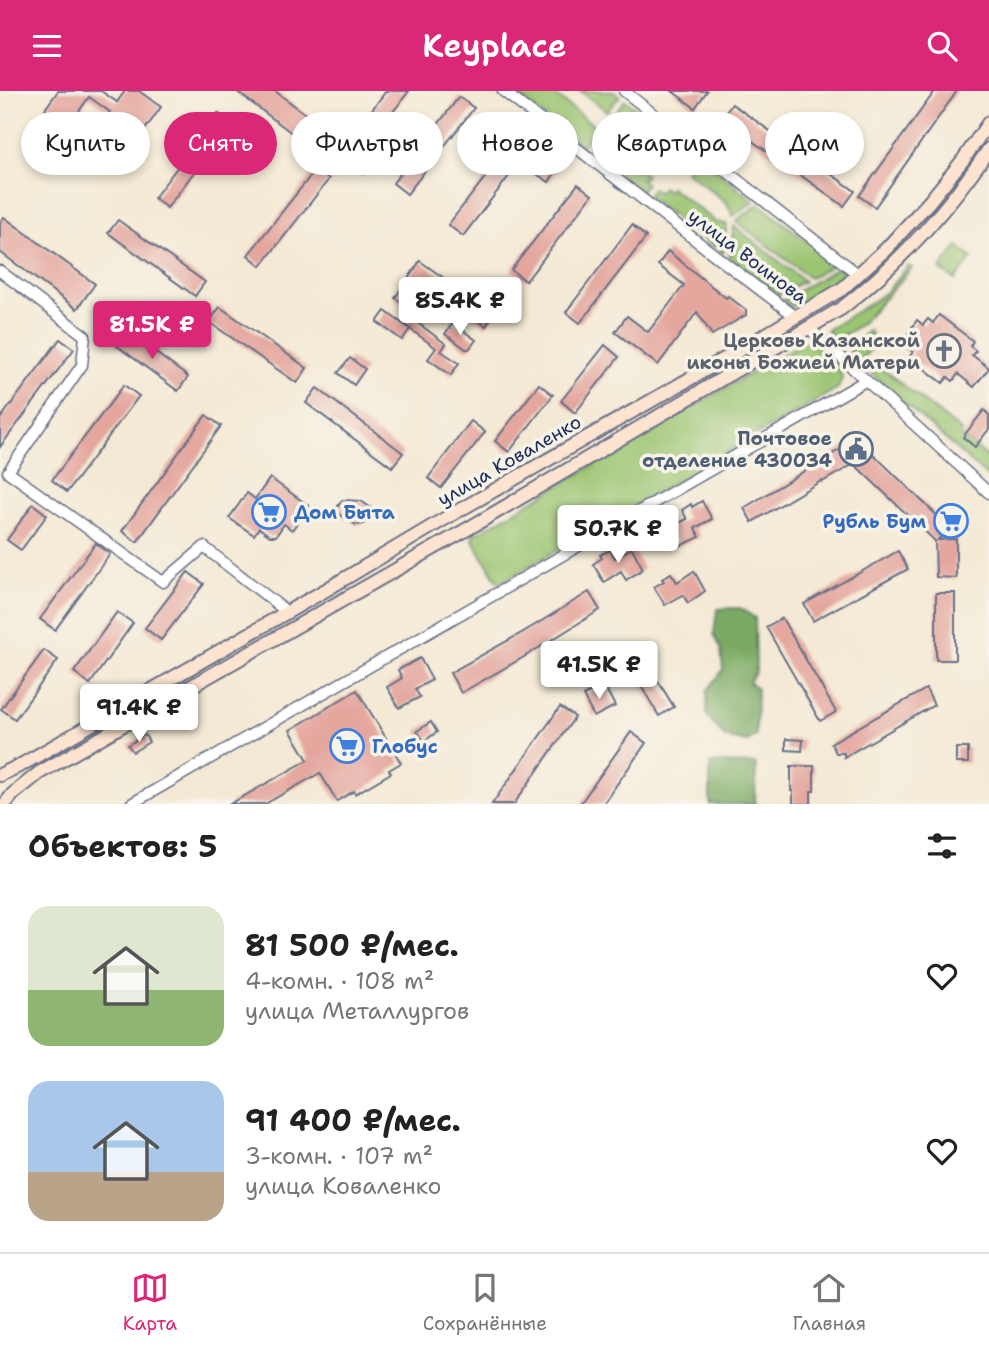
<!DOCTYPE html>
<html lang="ru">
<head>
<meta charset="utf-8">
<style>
  :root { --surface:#fff; --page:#f2f2f2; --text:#222; --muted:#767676; --line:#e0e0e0; --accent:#db2777 }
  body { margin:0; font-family:"Shantell Sans",sans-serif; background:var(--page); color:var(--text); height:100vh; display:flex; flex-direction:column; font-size:26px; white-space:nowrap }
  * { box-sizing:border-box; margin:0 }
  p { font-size:23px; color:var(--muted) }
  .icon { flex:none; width:38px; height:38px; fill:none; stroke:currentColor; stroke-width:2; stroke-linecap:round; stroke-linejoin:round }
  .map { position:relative; height:713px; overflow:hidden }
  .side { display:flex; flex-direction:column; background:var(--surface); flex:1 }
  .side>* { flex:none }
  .banner { position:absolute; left:21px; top:21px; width:948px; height:63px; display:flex; gap:14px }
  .price { position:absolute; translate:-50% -60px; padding:0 16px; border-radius:7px; background:#fff; color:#222; font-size:23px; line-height:46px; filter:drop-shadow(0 2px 4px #0008) }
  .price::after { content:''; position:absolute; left:50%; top:42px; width:21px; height:16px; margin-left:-10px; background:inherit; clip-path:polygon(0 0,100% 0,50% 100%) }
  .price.selected { background:var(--accent); color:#fff }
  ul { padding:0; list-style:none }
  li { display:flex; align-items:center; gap:21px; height:175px; padding:0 28px }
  li span { display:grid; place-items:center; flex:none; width:196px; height:140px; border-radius:21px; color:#555 }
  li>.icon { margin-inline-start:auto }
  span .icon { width:84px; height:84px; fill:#fffc; stroke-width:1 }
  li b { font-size:30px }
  h2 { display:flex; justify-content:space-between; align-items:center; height:84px; padding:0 28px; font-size:30px }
  .pill { padding:0 24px; border-radius:32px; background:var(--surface); box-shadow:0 4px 10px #0003; font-size:24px; line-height:63px }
  .pill.selected { background:var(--accent); color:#fff }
  header { display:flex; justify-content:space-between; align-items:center; height:91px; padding:0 28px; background:var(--accent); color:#fff; font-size:32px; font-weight:600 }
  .dock { display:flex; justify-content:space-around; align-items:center; height:98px; border-top:2px solid var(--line); background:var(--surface); font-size:19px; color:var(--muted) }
  .dock a { display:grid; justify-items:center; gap:4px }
  .dock .selected { color:var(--accent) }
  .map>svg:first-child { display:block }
  .green { fill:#9bc572; stroke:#5b7a68; stroke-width:2 }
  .forest { fill:#7caa64; stroke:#4c6c61; stroke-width:2 }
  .building { fill:#e4a69d }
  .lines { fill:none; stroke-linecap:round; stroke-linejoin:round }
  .street-casing { stroke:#677087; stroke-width:13 }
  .secondary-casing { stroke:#677087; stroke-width:16 }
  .street { stroke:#fff; stroke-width:10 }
  .secondary { stroke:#fde4d1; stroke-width:12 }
  .labels { text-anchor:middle; stroke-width:7; stroke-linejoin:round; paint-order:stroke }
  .street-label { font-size:19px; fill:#1b2f5e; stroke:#f7f3e8 }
  .worship-label { font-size:19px; font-weight:bold; fill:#5b616d; stroke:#f7f3e8; text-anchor:end }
  .service-label { font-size:19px; font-weight:bold; fill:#4e5e75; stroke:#f7f3e8; text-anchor:end }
  .shop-label { font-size:19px; font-weight:bold; fill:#366cbe; stroke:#f7f3e8; text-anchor:start }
</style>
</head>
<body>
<header><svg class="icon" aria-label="menu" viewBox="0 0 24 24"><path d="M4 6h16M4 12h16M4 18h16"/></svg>Keyplace<svg class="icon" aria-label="search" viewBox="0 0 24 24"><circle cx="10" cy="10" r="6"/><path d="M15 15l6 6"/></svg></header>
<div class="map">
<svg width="989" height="713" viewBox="0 0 989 713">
  <rect width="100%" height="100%" fill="#f7f3e8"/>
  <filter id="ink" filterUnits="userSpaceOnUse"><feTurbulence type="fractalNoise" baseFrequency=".0143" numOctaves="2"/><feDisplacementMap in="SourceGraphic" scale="14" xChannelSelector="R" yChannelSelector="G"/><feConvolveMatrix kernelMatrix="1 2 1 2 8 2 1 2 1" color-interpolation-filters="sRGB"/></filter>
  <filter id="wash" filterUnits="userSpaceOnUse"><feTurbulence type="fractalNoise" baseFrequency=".00686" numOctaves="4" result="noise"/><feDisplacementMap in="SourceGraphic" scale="28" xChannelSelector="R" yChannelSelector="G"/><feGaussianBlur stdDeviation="1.57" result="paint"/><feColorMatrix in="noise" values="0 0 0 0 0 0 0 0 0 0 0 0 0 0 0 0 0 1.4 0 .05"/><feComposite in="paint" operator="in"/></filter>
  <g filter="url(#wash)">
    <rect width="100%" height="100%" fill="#f4e9d4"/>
    <g class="green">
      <polygon points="523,0 550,0 596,36 582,55 519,6"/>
      <polygon points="580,0 613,0 620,5 607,20"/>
      <polygon points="625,9 679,50 676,58 668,52 666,56 660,52 656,57 613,24"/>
      <polygon points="608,31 652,63 648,69 604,36"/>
      <polygon points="600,40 644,74 640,79 646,84 641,89 646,93 641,100 587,58"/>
      <polygon points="687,55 754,110 733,125 727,112 686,80 689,76 684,72 688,66 681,61"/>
      <polygon points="662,96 667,100 670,96 716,131 727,133 723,163 647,105 652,97 658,101"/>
      <polygon points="759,113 836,172 810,187 736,130"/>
      <polygon points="734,135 804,190 778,204 729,166"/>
      <polygon points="958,155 972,167 955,189 940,178"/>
      <polygon points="840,175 843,180 843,188 801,216 791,215 783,209"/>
      <polygon points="908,175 912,177 862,232 834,251 827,239 872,211 887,200"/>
      <path d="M868 239C879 253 869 260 859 271L849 261Z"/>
      <polygon points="804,251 814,252 822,257 839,276 842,287 838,297 500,492 497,490 472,447 474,444"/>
      <polygon points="870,273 879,275 961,340 961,345 989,367 989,387 864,276"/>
    </g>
    <g class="forest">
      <polygon points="740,517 755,527 756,581 749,591 757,598 756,644 747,651 725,646 707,625 707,600 723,579 721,558 714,543 717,518"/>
      <polygon points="710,672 756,673 755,713 710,713"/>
    </g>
    <g id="blocks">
      <g class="building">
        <polygon points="58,0 101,0 117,11 125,0 139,0 161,16 132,57 100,35 110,21 89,6 77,23 88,31 59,72 38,58 59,28 45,18"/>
        <polygon points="236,0 275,0 339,48 346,39 378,63 364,83 332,59 325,67"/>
        <polygon points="386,0 409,0 382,35 368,24"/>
        <polygon points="672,0 707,0 695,17"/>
        <polygon points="935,0 957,0 875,116 859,105"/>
        <polygon points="459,6 474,17 407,103 393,92"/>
        <polygon points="732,13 855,100 844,115 721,28"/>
        <polygon points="218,22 231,32 167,117 154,107"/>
        <polygon points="515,48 529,59 463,145 448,134"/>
        <polygon points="545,68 558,77 549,91 535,82"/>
        <polygon points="316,78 329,88 261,175 248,164"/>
        <polygon points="578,93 592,104 526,190 511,179"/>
        <polygon points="4,126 95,193 77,218 0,161 0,131"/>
        <polygon points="118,129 205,191 195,205 108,142"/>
        <polygon points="632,134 646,146 580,232 566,221"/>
        <polygon points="668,160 726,207 728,205 746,219 746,224 712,244 697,221 658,274 615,241 627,225 648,241 684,194 658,174"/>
        <polygon points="420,170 494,223 486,235 436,200 419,224 395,207"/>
        <polygon points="220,216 307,277 297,292 209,231"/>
        <polygon points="385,220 410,238 402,249 377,231"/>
        <polygon points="939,224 973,250 970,255 976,260 972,264 989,277 974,296 958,283 953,290 948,286 943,292 909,266 913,261 907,257 915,247 908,242 917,229 923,234 928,228 933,232"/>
        <polygon points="411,227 446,253 441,260 459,272 451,284 428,268 436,257 406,235"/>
        <polygon points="453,232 476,249 469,258 466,258 445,243"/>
        <polygon points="127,240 188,286 178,300 116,254"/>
        <polygon points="60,248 74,258 0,356 0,328"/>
        <polygon points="605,254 619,266 575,322 561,310"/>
        <polygon points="350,267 365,278 354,294 338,282"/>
        <polygon points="539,293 553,304 509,361 495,350"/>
        <polygon points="124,294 139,305 67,401 52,389"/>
        <polygon points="317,297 403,362 392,376 306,312"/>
        <polygon points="984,319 989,324 989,338 975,356 963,346"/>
        <polygon points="206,324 221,335 137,451 122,440"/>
        <polygon points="471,330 485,341 441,397 428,387"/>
        <polygon points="849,353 862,354 867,357 950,437 938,449 956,448 956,487 936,486 935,450 854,373 822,391 821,390 752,431 744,417"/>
        <polygon points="270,387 309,415 292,439 284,433 276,445 270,445 259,437 254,444 229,427 247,402 255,408"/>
        <polygon points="342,409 361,410 374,419 363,433 356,434 335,420"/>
        <polygon points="702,410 712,428 695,437 700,446 680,455 670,437 687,428 682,419 691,413 692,416"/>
        <polygon points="33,413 47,424 21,459 7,449"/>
        <polygon points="96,452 110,463 55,539 40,528"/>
        <polygon points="632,457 643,478 626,489 621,480 604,491 593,473 602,467 600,464 610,459 615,467"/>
        <polygon points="898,460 908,478 813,530 804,513"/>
        <polygon points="694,480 705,500 688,512 683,504 665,514 654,496 664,490 662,488 671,482 677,491"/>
        <polygon points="188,481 204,493 161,549 145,537"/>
        <polygon points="589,501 600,519 524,566 461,602 450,582 525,540"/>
        <rect x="936" y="502" width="19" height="67"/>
        <polygon points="117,521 133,532 90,593 74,581"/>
        <polygon points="782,527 836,621 820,630 766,536"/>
        <polygon points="637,556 674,616 659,625 623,565"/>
        <polygon points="44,559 58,569 15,628 1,618"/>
        <polygon points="420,567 432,589 415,598 420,606 399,617 387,596 402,587 398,579"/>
        <polygon points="604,594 615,615 594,626 583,605"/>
        <polygon points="926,598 934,614 844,666 844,662 836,662 831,652"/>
        <polygon points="357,599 401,672 389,679 391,682 355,703 354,700 337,710 320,682 265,713 230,713 308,669 290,639"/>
        <polygon points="560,616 575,626 514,713 492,713"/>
        <polygon points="431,631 437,641 424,650 417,640"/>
        <polygon points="631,641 646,652 603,713 580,713"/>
        <polygon points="145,644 149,651 133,661 128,654"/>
        <polygon points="786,648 803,649 802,660 786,659"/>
        <rect x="956" y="657" width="12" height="15"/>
        <polygon points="791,675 814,675 814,700 811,700 811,713 793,713 793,700 791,700"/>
      </g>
    </g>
  </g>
  <g filter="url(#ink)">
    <use href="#blocks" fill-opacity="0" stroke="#677087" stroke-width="2"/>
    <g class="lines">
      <g class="street-casing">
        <g id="street">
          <polyline points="503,0 725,172 796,226"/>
          <polyline points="624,0 859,184"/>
          <polyline points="0,180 85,245 82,274 8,381 163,491 204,456 287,521"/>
          <polyline points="810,238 989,402"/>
          <polyline points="131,713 865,290"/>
        </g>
      </g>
      <g class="secondary-casing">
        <g id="secondary">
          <polyline points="0,684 21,674 324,500 451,424 728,266 842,198 886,158 929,111 963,69 989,31"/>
          <path d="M5 713 13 703 39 682 464 440 842 217C899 173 948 118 989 58"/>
        </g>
      </g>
      <use href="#street" class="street"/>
      <use href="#secondary" class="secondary"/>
    </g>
  </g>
  <defs>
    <g id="church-ring" transform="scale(1.75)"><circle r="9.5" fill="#f7f3e8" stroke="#6b7280" stroke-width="1.5"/><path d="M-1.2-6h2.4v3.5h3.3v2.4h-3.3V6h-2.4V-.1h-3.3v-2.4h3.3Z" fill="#6b7280"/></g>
    <g id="civic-ring" transform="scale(1.75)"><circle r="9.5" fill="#f7f3e8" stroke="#5c6f8a" stroke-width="1.5"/><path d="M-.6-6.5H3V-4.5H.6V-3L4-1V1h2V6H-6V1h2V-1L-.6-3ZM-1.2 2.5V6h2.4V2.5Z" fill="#5c6f8a"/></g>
    <g id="supermarket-ring" transform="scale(1.75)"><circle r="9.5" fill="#f7f3e8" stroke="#3f7fe0" stroke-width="1.5"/><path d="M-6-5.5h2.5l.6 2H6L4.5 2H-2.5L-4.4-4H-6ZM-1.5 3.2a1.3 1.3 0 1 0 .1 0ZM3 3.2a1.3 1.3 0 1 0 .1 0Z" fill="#3f7fe0"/></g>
  </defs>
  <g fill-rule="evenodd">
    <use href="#church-ring" x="944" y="260"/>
    <use href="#civic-ring" x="856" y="358"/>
    <use href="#supermarket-ring" x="269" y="421"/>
    <use href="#supermarket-ring" x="951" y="430"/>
    <use href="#supermarket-ring" x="347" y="655"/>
  </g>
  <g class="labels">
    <g class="street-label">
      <text transform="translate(748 165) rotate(37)" y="7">улица Воинова</text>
      <text transform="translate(509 369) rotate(-30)" y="7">улица Коваленко</text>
    </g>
    <g class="worship-label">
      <text x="920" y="256">Церковь Казанской<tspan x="920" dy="22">иконы Божией Матери</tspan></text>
    </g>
    <g class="service-label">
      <text x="832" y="354">Почтовое<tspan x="832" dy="22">отделение 430034</tspan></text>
    </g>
    <g class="shop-label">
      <text x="294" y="428">Дом Быта</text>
      <text x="926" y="437" text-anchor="end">Рубль Бум</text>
      <text x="372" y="662">Глобус</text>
    </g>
  </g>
</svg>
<b class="price" style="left:460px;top:246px">85.4K ₽</b>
<b class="price selected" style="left:152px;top:270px">81.5K ₽</b>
<b class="price" style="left:618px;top:474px">50.7K ₽</b>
<b class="price" style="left:599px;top:610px">41.5K ₽</b>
<b class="price" style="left:139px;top:653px">91.4K ₽</b>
<div class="banner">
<a class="pill">Купить</a>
<a class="pill selected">Снять</a>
<a class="pill">Фильтры</a>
<a class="pill">Новое</a>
<a class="pill">Квартира</a>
<a class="pill">Дом</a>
</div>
</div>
<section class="side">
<h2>Объектов: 5<svg class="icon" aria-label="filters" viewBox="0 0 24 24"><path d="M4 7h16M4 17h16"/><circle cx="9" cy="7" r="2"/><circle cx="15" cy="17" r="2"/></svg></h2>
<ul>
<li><span style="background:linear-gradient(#dfe7d0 60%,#8fb573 0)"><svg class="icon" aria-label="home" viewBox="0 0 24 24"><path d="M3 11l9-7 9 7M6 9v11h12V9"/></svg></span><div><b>81 500 ₽/мес.</b><p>4-комн. · 108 m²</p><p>улица Металлургов</p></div><svg class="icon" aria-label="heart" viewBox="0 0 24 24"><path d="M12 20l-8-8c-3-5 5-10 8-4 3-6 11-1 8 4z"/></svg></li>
<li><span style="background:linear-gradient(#a9c7e8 65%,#b9a48a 0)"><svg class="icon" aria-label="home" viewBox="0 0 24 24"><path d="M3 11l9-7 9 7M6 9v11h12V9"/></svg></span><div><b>91 400 ₽/мес.</b><p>3-комн. · 107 m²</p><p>улица Коваленко</p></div><svg class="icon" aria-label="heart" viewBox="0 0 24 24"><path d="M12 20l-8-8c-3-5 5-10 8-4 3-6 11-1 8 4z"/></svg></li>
</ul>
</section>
<nav class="dock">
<a class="selected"><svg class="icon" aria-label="map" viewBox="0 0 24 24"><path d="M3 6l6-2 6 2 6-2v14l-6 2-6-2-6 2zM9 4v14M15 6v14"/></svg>Карта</a>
<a><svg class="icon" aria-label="saved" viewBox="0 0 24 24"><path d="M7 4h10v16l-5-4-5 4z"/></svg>Сохранённые</a>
<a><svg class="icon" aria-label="home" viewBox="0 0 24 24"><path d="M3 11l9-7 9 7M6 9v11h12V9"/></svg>Главная</a>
</nav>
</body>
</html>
